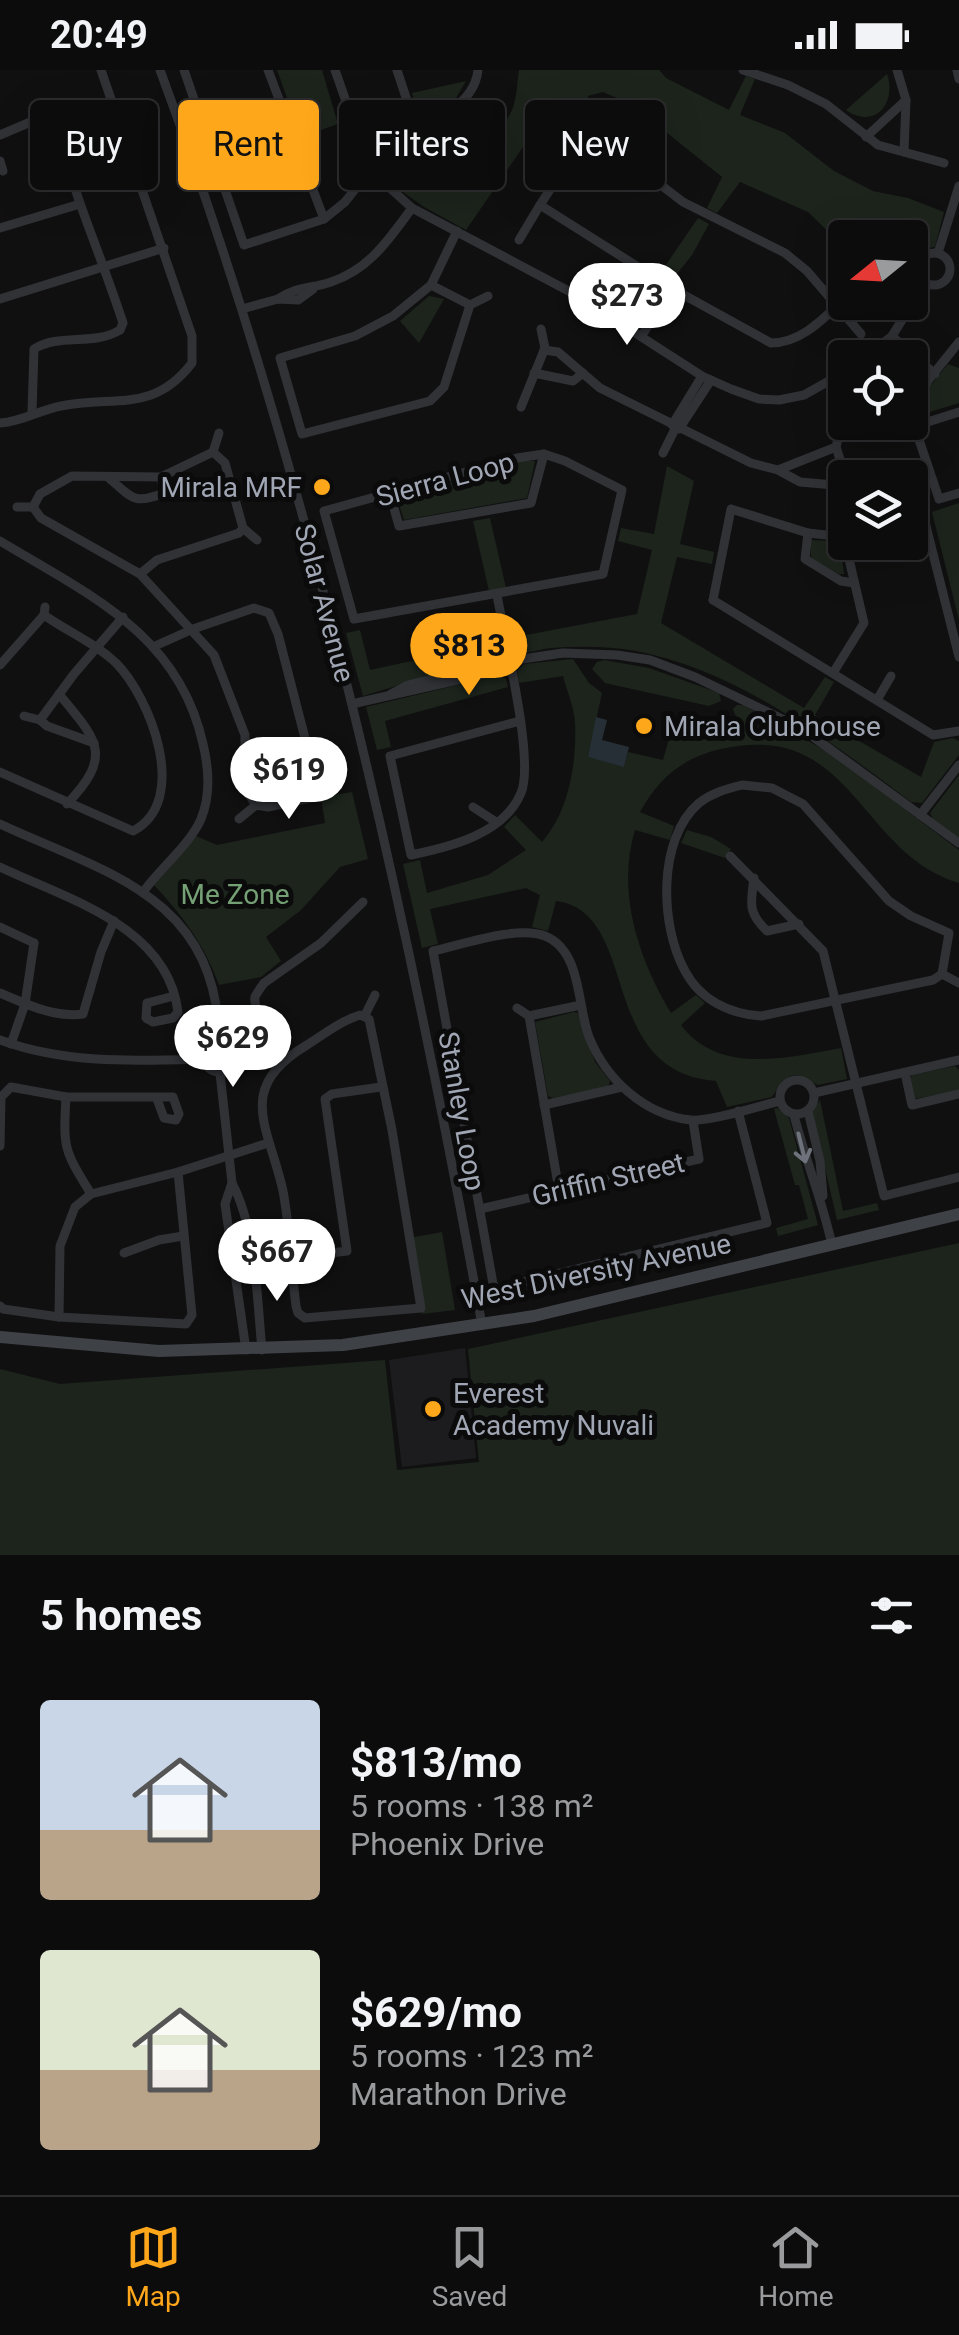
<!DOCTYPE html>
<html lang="en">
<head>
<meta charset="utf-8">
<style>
  :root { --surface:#0c0c0d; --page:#151516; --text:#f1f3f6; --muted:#9a9b9d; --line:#2c2c2e; --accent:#fea71a }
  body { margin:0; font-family:Roboto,sans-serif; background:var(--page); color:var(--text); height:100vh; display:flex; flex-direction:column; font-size:38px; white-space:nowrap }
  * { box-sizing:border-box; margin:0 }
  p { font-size:32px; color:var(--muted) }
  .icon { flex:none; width:55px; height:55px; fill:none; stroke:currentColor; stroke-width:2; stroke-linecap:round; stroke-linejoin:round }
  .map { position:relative; height:1485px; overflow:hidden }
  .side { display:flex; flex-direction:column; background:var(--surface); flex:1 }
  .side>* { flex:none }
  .banner { position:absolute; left:30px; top:30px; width:900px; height:90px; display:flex; gap:20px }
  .needle { width:65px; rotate:252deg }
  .tools { position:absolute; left:828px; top:150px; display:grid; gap:20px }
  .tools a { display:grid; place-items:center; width:100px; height:100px; border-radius:10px; background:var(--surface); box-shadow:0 10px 40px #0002,0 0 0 2px var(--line); font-size:50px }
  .price { position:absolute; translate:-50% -85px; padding:0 22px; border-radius:35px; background:#fff; color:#222; font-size:32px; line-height:65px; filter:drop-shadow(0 2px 5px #0008) }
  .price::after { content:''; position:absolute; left:50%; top:60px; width:30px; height:22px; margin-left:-15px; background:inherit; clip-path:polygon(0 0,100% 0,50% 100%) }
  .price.current { background:var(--accent); color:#111 }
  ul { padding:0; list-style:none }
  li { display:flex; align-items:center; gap:30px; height:250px; padding:0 40px }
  li span { display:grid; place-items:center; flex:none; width:280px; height:200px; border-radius:10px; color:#555 }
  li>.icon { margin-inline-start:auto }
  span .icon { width:120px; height:120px; fill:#fffc; stroke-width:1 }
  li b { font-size:42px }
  h2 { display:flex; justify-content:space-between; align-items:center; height:120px; padding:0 40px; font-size:42px }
  .chip { padding:0 35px; border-radius:10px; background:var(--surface); box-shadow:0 10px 40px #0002,0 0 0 2px var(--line); font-size:35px; line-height:90px }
  .chip.current { background:var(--accent); color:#111 }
  .status { display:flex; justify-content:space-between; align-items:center; height:70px; padding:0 50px; background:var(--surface); direction:ltr }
  .status svg { height:28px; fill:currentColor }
  .tabs { display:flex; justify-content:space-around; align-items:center; height:140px; border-top:2px solid var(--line); background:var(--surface); font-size:28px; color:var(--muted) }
  .tabs a { display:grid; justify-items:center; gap:5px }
  .tabs .current { color:var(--accent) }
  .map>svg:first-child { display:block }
  .built { fill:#1c1c1e }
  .green { fill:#1c241c }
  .water { fill:#252f35 }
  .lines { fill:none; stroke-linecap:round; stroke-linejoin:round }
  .street { stroke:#303236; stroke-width:9 }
  .secondary { stroke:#3e4146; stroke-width:12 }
  .oneway { stroke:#6e727b }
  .poi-dot { fill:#fea71a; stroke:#0b0b0c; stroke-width:4 }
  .labels { text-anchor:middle; stroke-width:10; stroke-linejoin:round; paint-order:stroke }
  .street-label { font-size:28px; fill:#a0a6b3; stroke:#0b0b0c }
  .poi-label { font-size:28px; fill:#a0a6b3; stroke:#0b0b0c; text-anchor:start }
  .park-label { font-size:28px; fill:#75a075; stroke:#0b0b0c }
</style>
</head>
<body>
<div class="status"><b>20:49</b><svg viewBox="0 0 49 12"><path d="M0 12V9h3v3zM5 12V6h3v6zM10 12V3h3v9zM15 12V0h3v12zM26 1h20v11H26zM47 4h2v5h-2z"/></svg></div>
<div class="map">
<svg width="959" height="1485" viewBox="0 0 959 1485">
  <rect width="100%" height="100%" fill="#101011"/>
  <polygon class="built" points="465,1278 476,1388 402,1397 389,1290"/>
  <g class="green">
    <polygon points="277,0 322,0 338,54 301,67"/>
    <path d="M519 0H659L666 8 729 40 746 6 755 9 740 45 785 63 834 101 873 121 908 128 944 142 935 177C923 178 910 184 910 197V168H845V178L808 142 740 112 717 143 707 138 722 107 631 34 603 22 588 26 595 65 583 70 570 36 554 39 523 77 466 160 424 137 393 115C433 97 493 85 512 40 517 28 517 12 519 0Z"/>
    <path d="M887 4C897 34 874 60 846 40Z"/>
    <polygon points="466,11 456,28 424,43 416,38 412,23"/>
    <polygon points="698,148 709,154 692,185 672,210 661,202"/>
    <polygon points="429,226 444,229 419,273 400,251"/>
    <polygon points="948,294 959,298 959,333 923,344 918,331"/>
    <polygon points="517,391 535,391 527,428 404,450 397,428"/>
    <path d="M667 396 694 411 680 474 714 482 712 494 677 487 661 553 804 638 825 607 834 612 815 645 921 707 934 672 953 668 959 671V685L922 733 911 732C830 671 739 601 636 581 608 576 579 576 551 578 539 579 526 585 514 582L510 568 637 544 652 480 618 471 621 458 654 464Z"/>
    <polygon points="959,433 959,550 932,442"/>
    <polygon points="490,448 506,518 489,521 473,451"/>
    <polygon points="811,470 834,471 840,476 844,504 839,504 811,489"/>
    <polygon points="360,560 370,600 499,572 499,585 363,626 346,563"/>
    <path d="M573 589 589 613 602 623 588 687 624 696 628 682 663 690 671 662 704 665 741 660 733 639 737 635H743L830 683 959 780V813C858 783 853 649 721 679 682 688 659 708 640 742L674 756 670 770 635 760C616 822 639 890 671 943L696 925 705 933 681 955C719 1006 789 987 841 978L847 1009 818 1015 798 1005 790 1006 782 1011 772 1027 727 1037 716 1011C595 1002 642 842 556 831L548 861 532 857 540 825 526 818 430 839 438 874 422 878 403 794 420 790 427 823 488 805 526 780 504 757 515 745 542 772C569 741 577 693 575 652 574 637 567 621 563 606L519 613 517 601 524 594Z"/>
    <polygon points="604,590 649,598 719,623 721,631 709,636 605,613 592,599 597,592"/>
    <polygon points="499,605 506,609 508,617 385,651 391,677 377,680 366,637"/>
    <polygon points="959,705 959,768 933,749 930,743"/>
    <path d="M352 722 368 789 340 797 301 840 266 867 281 891 261 907 219 915C204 874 183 846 153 814L196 766 217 775 325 753 321 727Z"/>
    <polygon points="687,760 711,767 731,779 725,788 681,773"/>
    <polygon points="574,942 578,943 595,992 610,1011 608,1017 553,1028 548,1026 535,952"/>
    <polygon points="955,996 959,1000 959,1021 914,1029 910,1010 912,1005"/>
    <polygon points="820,1030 843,1141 877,1133 879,1140 837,1150 812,1042"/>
    <polygon points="777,1038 789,1048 818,1155 778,1166 776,1158 808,1149 799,1115 795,1115 774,1039"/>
    <polygon points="442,1162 455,1240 422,1244 409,1168"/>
    <polygon points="959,1173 959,1485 0,1485 0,1299 60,1314 385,1290 397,1400 479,1392 468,1279"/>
  </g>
  <polygon class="water" points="596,647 607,650 602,670 629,677 624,697 588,687"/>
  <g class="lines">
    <g class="street">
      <path d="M160 0C310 406 405 830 482 1255"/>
      <polyline points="184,0 244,175 324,149 345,132 370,100"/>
      <polyline points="268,0 324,149"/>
      <polyline points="335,0 370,100 412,138 578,226 702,306 731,319 759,329 779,330 804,325 845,302"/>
      <polyline points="397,0 416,58"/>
      <polyline points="743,0 788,15 826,34 878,75 944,93"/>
      <polyline points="897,0 906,30 904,82"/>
      <polyline points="957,0 959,9"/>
      <path d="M51 48C66 76 70 107 81 136 95 175 110 213 123 253L120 260"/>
      <polyline points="51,48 58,34"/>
      <polyline points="0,65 40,48 51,48"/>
      <polyline points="866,67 906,30"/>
      <path d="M385 71C419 57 474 41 478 0"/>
      <path d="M596 73 610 76 683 132 785 183 807 201 837 236C818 254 798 273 771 273L673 219 540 135C554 115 571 79 596 73Z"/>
      <polyline points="0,91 3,101"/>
      <polyline points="0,158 80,134"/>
      <polyline points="457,161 431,215 393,246 355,266 280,288 302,364 430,331 444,317 470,235 488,226"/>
      <polyline points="519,170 540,135"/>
      <circle cx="934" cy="199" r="16"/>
      <polyline points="938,183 959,116"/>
      <polyline points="431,215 470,235"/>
      <polyline points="0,229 164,178"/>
      <path d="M278 229C296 216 311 219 331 212 370 199 389 169 412 138"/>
      <polyline points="837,236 861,264"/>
      <polyline points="242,239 278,229 298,230 313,219"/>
      <polyline points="633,259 664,213"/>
      <polyline points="642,265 673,219"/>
      <polyline points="892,266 935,304"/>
      <polyline points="886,271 902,288"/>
      <polyline points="544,280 558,282 600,318 751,393 778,400 836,377"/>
      <polyline points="864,288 892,266 925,213"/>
      <polyline points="910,296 927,313"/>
      <polyline points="534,303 573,311 583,303"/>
      <polyline points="910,333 959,272"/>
      <polyline points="521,337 545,278 541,259"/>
      <path d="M32 342 34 279C59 263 94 276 120 260"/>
      <polyline points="910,343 939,429 959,423"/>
      <path d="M0 353C21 352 40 340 61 336 114 325 153 344 192 293V266L101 0"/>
      <polyline points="672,355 702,306"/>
      <polyline points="915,356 959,342"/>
      <polyline points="679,359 711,310"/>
      <polyline points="839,365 836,377 846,408"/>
      <polyline points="213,382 225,393 243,458 257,470"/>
      <polyline points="213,382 219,363"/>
      <polyline points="663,383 676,357"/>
      <polygon points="544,384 565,391 622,420 603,504 354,549 324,441 517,388"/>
      <polyline points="778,400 800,412 845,416"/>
      <path d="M109 408C132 428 134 435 164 423L161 407"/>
      <polyline points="390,424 399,456 531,433 544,384"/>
      <polyline points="17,437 33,437"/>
      <polyline points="33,437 41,448 140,504 214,585 245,665 245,719 256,735"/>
      <polyline points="33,437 40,424 72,406 161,407 213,382"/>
      <polyline points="910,455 925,452 959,587"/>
      <polyline points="808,463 805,489 841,511 854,513"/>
      <path d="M0 471C88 524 179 564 203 674 209 699 211 725 201 749 189 776 161 797 144 821"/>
      <polyline points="140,504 157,490 239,463 243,458"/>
      <path d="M497 525C504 566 535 690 521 723 504 764 450 777 411 785L390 686 520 651"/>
      <polyline points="713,530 933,665 959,661"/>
      <polyline points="713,530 731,439 808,463 845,467"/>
      <polyline points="155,576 193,559 254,538 269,543 278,564 320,726 268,737 256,735 239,749"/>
      <polyline points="0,595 44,545 45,537"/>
      <polyline points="833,603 864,553 845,472"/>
      <path d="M59 624C97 670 114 685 67 734"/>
      <polyline points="391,624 408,615 495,593 563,583 617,585 650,590 695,607 801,658 959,773"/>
      <polyline points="877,630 891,606"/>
      <polyline points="352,634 497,601 506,595"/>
      <polyline points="24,646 40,650"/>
      <polyline points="94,673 47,656 40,650 74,604 123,547"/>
      <path d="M0 702 133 761C191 731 150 627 116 593 95 573 68 562 44 545"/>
      <path d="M742 715 772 718 803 734 889 831 911 846 949 863 942 904 933 910 761 946C730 944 700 930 685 901 660 856 657 769 699 733 712 723 726 719 742 715Z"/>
      <polyline points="473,737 496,752"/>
      <polyline points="920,745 959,695"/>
      <path d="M0 754C106 803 214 826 219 966"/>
      <polyline points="730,786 823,881 884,1126 959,1107"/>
      <path d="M0 797C67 829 168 856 178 942L173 948 153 952 146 948 147 933 174 926"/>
      <path d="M754 808C751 833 747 842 767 861L799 854"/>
      <polyline points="0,857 34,873"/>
      <polyline points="942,904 959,913"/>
      <path d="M0 923C26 934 54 948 83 944L101 882 114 851"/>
      <polyline points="517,938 529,946 581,935"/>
      <path d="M360 945 369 949 392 1060 421 1238 305 1248 298 1243 296 1236C291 1198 290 1158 283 1121 269 1057 234 1018 307 975 324 964 341 951 360 945Z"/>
      <polyline points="365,945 375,925"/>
      <polyline points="529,946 559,1120"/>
      <circle cx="220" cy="984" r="18"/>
      <path d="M0 970C65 994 134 991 202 989"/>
      <polyline points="11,974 25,934 34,873"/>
      <path d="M283 989C276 976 252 941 255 927 256 924 262 916 264 913L321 873 363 832"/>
      <polyline points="220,1003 232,1113"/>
      <polyline points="905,1003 912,1035 959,1024"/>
      <circle cx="797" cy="1027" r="17"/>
      <polyline points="814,1023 959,990"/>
      <path d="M66 1027C63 1079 64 1080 91 1124"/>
      <polyline points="544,1035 622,1017"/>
      <path d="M738 1041 767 1153 494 1219 433 881C462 875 517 855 545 866 582 881 577 936 589 967 606 1009 644 1045 691 1050 710 1052 759 1036 780 1031"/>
      <polyline points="808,1041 820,1091 823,1126"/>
      <path d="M794 1045C805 1089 822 1129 832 1175"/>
      <polyline points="0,1076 1,1027 11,1017 66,1027 173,1027 179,1044 176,1050 164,1048 157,1029"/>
      <polyline points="480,1139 699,1089 693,1051"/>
      <polyline points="124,1183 159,1170 183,1166"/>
      <polyline points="290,1188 347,1181 325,1029 332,1024 381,1017"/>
      <polyline points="0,1236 3,1239 59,1247 186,1254 192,1245 178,1102"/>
      <polyline points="59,1247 60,1176 75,1137 91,1124 178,1102 268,1073"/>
      <path d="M246 1280 225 1134 232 1113C256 1158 257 1229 262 1280"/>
    </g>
    <polyline class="secondary" points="0,1267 159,1281 343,1275 534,1246 959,1144"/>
  </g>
  <defs><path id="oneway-shaft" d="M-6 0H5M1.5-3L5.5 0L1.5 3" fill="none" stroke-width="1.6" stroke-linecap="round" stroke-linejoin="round" transform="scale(2.5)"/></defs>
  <use class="oneway" href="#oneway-shaft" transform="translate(802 1078) rotate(76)"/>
  <g class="poi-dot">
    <circle cx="322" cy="417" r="10"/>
    <circle cx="644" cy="656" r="10"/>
    <circle cx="433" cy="1339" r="10"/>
  </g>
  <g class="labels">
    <g class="street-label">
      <text transform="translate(445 409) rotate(-15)" y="10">Sierra Loop</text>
      <text transform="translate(325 533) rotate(75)" y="10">Solar Avenue</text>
      <text transform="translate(462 1041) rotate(80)" y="10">Stanley Loop</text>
      <text transform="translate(608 1109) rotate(-13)" y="10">Griffin Street</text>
      <text transform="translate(596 1201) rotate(-12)" y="10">West Diversity Avenue</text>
    </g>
    <g class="poi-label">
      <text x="302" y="427" text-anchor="end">Mirala MRF</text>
      <text x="664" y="666">Mirala Clubhouse</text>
      <text x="453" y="1333">Everest<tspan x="453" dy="32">Academy Nuvali</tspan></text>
    </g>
    <g class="park-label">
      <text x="235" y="834">Me Zone</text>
    </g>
  </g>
</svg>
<div class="tools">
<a><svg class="needle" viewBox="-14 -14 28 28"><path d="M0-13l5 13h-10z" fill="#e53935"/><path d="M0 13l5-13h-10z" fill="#9a9b9d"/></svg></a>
<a><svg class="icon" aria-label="locate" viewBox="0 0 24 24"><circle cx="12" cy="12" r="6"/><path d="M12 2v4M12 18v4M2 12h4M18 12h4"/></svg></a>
<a><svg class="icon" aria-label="layers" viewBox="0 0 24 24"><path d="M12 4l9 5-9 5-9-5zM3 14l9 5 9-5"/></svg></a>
</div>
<b class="price" style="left:627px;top:278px">$273</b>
<b class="price current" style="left:469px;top:628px">$813</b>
<b class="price" style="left:289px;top:752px">$619</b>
<b class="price" style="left:233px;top:1020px">$629</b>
<b class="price" style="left:277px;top:1234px">$667</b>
<div class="banner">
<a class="chip">Buy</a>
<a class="chip current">Rent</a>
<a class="chip">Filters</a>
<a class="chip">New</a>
</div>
</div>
<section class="side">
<h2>5 homes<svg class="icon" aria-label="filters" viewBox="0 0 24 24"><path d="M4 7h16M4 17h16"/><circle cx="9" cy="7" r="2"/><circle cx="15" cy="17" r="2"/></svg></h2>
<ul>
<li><span style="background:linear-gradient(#c9d6e8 65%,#b9a48a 0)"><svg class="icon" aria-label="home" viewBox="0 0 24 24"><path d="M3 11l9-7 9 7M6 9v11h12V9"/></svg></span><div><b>$813/mo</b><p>5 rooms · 138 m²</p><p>Phoenix Drive</p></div></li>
<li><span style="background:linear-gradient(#dfe7d0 60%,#b9a48a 0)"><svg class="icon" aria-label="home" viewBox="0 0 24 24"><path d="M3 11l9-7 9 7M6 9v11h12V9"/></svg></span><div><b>$629/mo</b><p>5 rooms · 123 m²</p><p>Marathon Drive</p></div></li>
</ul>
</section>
<nav class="tabs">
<a class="current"><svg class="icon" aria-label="map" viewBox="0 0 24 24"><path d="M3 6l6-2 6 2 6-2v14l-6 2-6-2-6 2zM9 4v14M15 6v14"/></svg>Map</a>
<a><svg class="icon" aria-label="saved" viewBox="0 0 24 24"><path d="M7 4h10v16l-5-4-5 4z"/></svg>Saved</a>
<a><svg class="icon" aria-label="home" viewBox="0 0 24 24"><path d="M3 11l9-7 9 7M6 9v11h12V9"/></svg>Home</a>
</nav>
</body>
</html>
